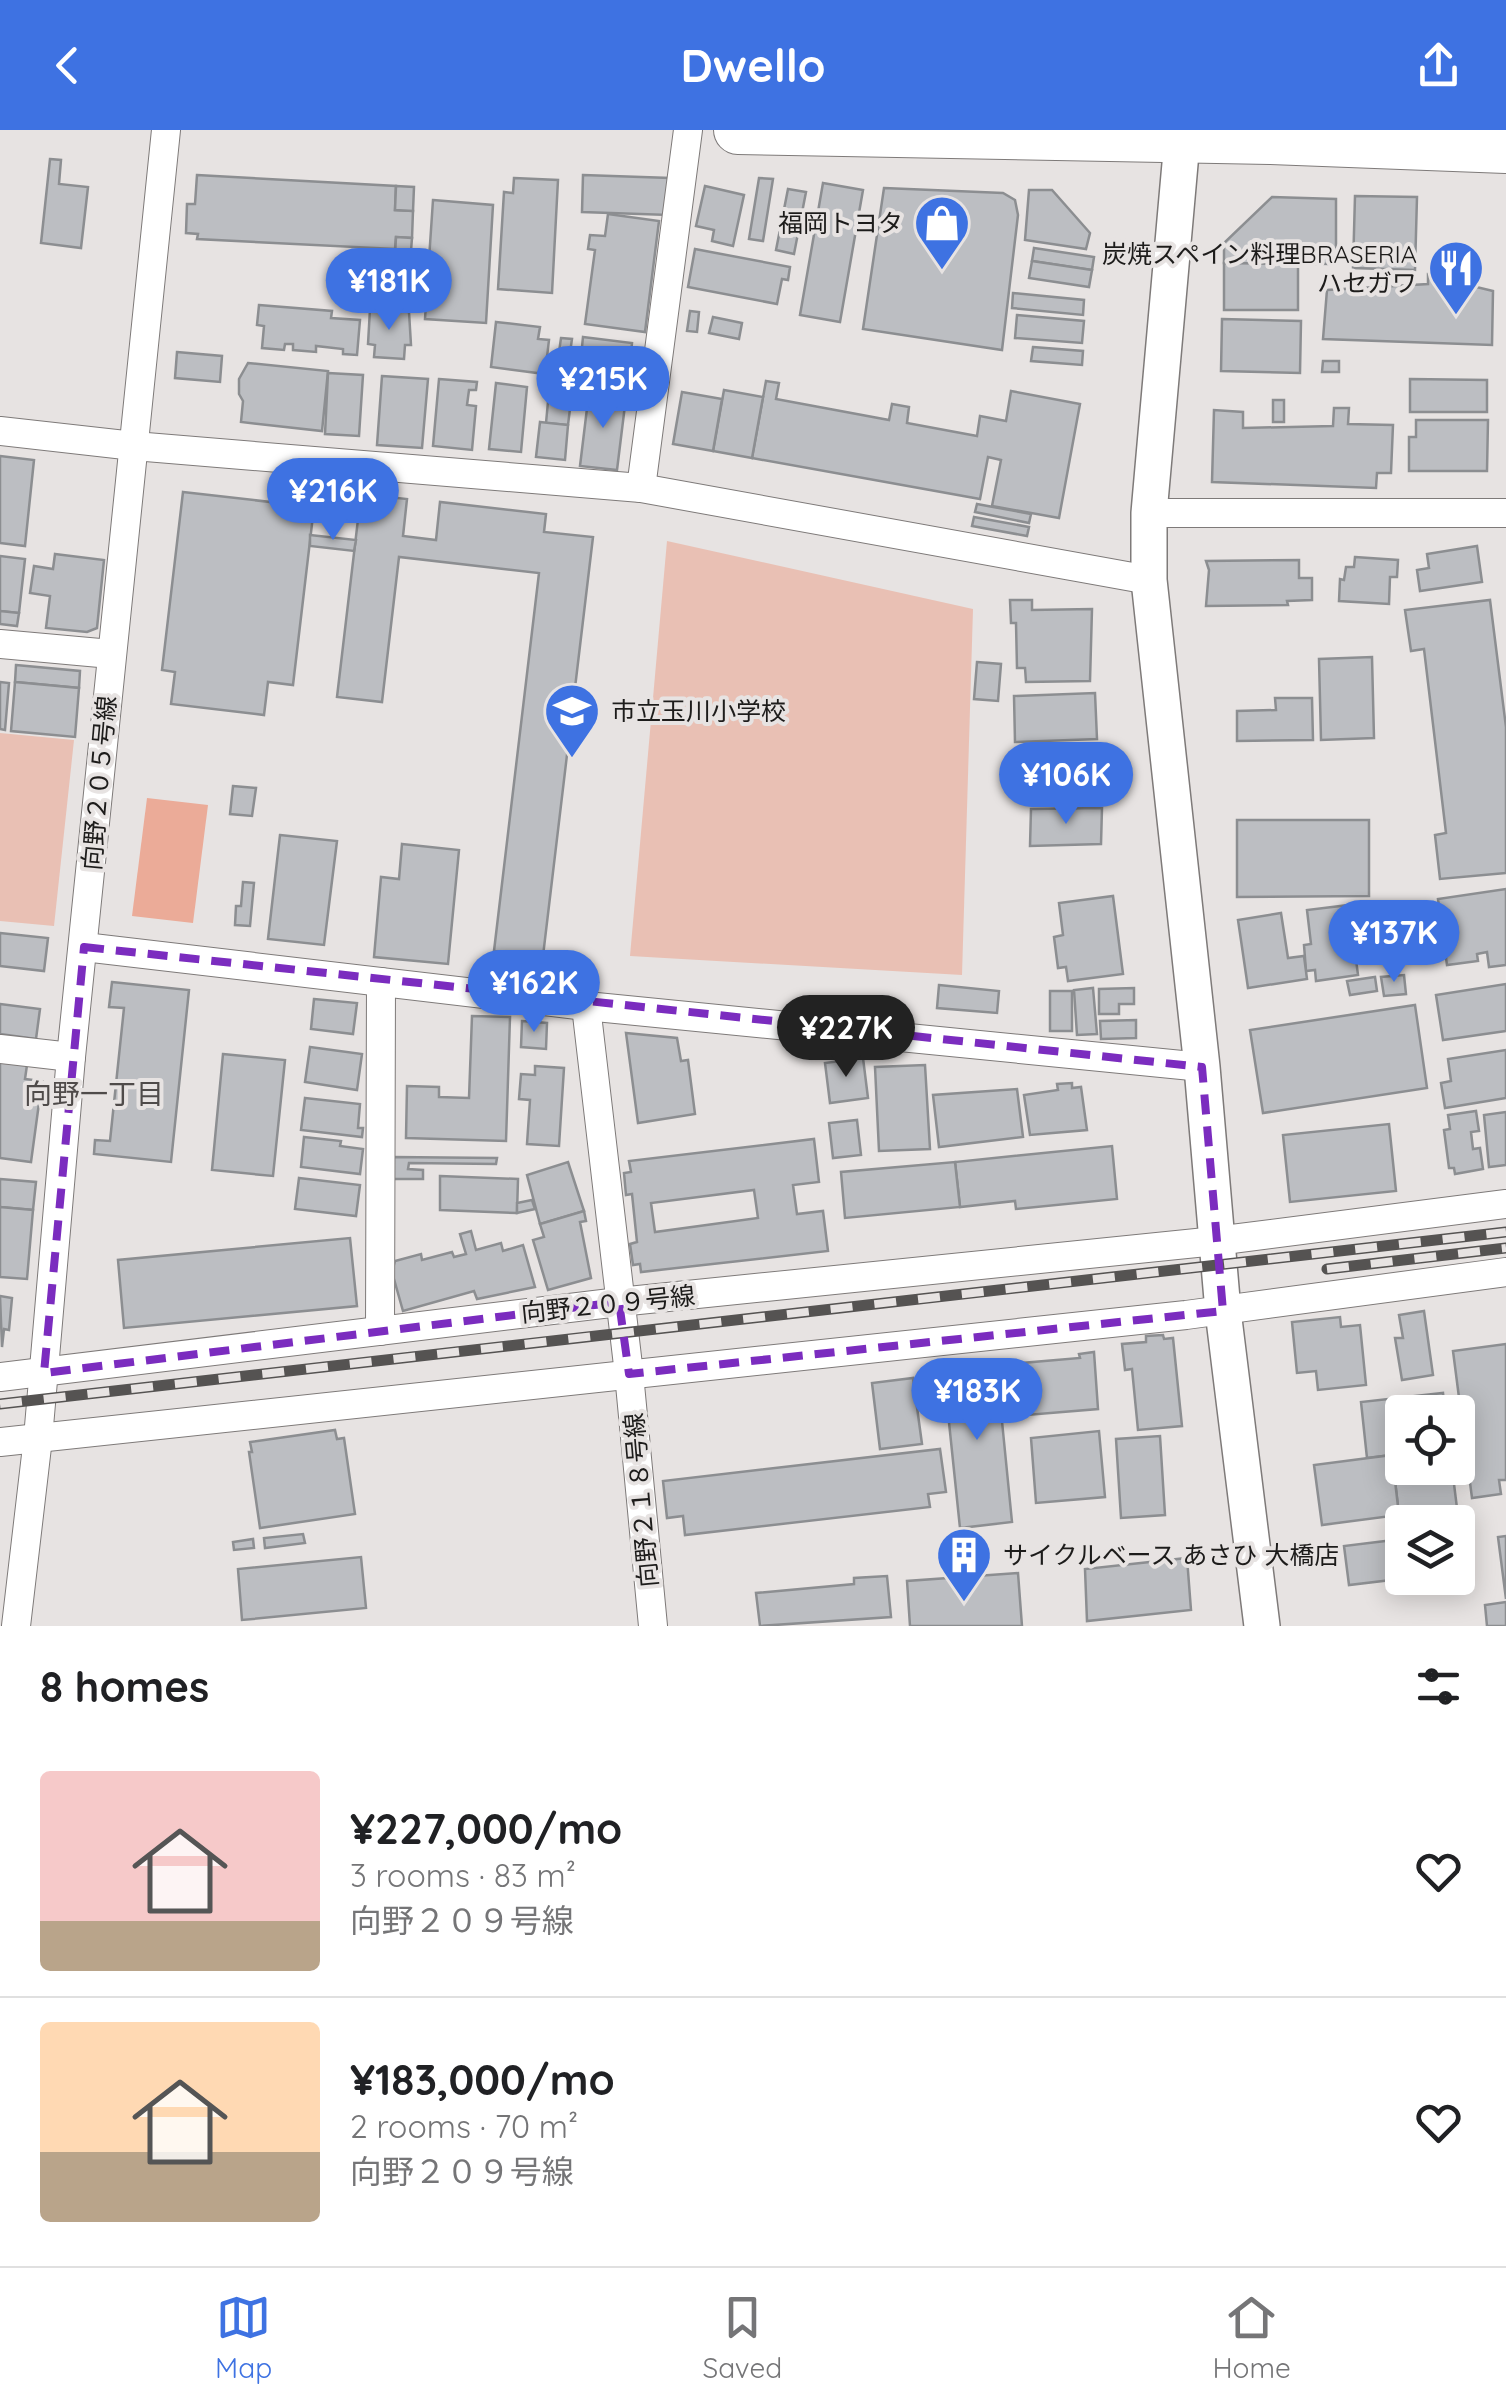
<!DOCTYPE html>
<html lang="en">
<head>
<meta charset="utf-8">
<style>
  :root { --surface:#fff; --page:#f6f6f6; --text:#202124; --muted:#757577; --line:#e0e0e0; --accent:#3e72e2 }
  body { margin:0; font-family:Quicksand,"Noto Sans JP",sans-serif; background:var(--page); color:var(--text); height:100vh; display:flex; flex-direction:column; font-size:38px; white-space:nowrap }
  * { box-sizing:border-box; margin:0 }
  p { font-size:32px; color:var(--muted) }
  .icon { flex:none; width:55px; height:55px; fill:none; stroke:currentColor; stroke-width:2; stroke-linecap:round; stroke-linejoin:round }
  .map { position:relative; height:1496px; overflow:hidden }
  .drawer { display:flex; flex-direction:column; background:var(--surface); flex:1 }
  .drawer>* { flex:none }
  .fabs { position:absolute; left:1385px; top:1265px; display:grid; gap:20px }
  .fabs a { display:grid; place-items:center; width:90px; height:90px; border-radius:10px; background:var(--surface); box-shadow:0 5px 25px #0003; font-size:50px }
  .price { position:absolute; translate:-50% -85px; padding:0 22px; border-radius:35px; background:var(--accent); color:#fff; font-size:32px; line-height:65px; filter:drop-shadow(0 2px 5px #0008) }
  .price::after { content:''; position:absolute; left:50%; top:60px; width:30px; height:22px; margin-left:-15px; background:inherit; clip-path:polygon(0 0,100% 0,50% 100%) }
  .price.on { background:#222; color:#fff }
  ul { padding:0; list-style:none }
  li { display:flex; align-items:center; gap:30px; height:250px; padding:0 40px }
  li+li { border-top:2px solid var(--line) }
  li span { display:grid; place-items:center; flex:none; width:280px; height:200px; border-radius:10px; color:#555 }
  li>.icon { margin-inline-start:auto }
  span .icon { width:120px; height:120px; fill:#fffc; stroke-width:1 }
  li b { font-size:42px }
  h2 { display:flex; justify-content:space-between; align-items:center; height:120px; padding:0 40px; font-size:42px }
  header { display:flex; justify-content:space-between; align-items:center; height:130px; padding:0 40px; background:var(--accent); color:#fff; font-size:45px; font-weight:800 }
  .tabs { display:flex; justify-content:space-around; align-items:center; height:140px; border-top:2px solid var(--line); background:var(--surface); font-size:28px; color:var(--muted) }
  .tabs a { display:grid; justify-items:center; gap:5px }
  .tabs .on { color:var(--accent) }
  .map>svg:first-child { display:block }
  .green { fill:#e9c0b4 }
  .water { fill:#ebab98 }
  .building { fill:#bcbec2; stroke:#8c8e91; stroke-width:2.5; fill-rule:evenodd }
  .lines { fill:none; stroke-linecap:round; stroke-linejoin:round }
  .minor-casing { stroke:#7e7a79; stroke-width:30 }
  .tertiary-casing { stroke:#7e7a79; stroke-width:38 }
  .trunk-casing { stroke:#7e7a79; stroke-width:50 }
  .minor { stroke:#fff; stroke-width:28 }
  .tertiary { stroke:#fff; stroke-width:35 }
  .trunk { stroke:#fff; stroke-width:48 }
  .rail-casing { stroke:#555352; stroke-width:11 }
  .rail { stroke:#e7e3e2; stroke-width:8; stroke-dasharray:22; stroke-linecap:butt }
  .marked { fill:none; stroke:#7b2cbf; stroke-width:8; stroke-dasharray:20 12; stroke-linejoin:round }
  .labels { text-anchor:middle; stroke-width:8; stroke-linejoin:round; paint-order:stroke }
  .poi-label { font-size:25px; fill:#1d1c1b; stroke:#e7e3e2; text-anchor:end }
  .street-label { font-size:25px; fill:#1d1c1b; stroke:#e7e3e2 }
  .neighbourhood-label { font-size:28px; fill:#4f4b4a; stroke:#e7e3e2 }
</style>
</head>
<body>
<header><svg class="icon" aria-label="back" viewBox="0 0 24 24"><path d="M15 5l-7 7 7 7"/></svg>Dwello<svg class="icon" aria-label="share" viewBox="0 0 24 24"><path d="M12 15V3M7 8l5-5 5 5M5 13v7h14v-7"/></svg></header>
<div class="map">
<svg width="1506" height="1496" viewBox="0 0 1506 1496">
  <rect width="100%" height="100%" fill="#e7e3e2"/>
  <g class="green">
    <polygon points="667,411 973,479 962,845 630,826"/>
    <polygon points="0,603 74,610 54,796 0,791"/>
  </g>
  <polygon class="water" points="147,668 208,675 193,793 132,786"/>
  <g class="building">
    <polygon points="50,29 61,30 59,54 88,57 81,118 41,113"/>
    <polygon points="197,45 396,56 395,80 413,81 412,108 396,107 395,119 197,109 198,104 186,103 187,74 195,74"/>
    <polygon points="583,45 670,48 669,85 582,82"/>
    <polygon points="514,48 558,50 552,163 498,159 504,62 513,63"/>
    <polygon points="759,48 773,49 763,111 749,109"/>
    <polygon points="823,53 863,60 840,192 800,185"/>
    <polygon points="396,56 414,57 413,81 395,80"/>
    <polygon points="705,56 744,65 733,116 712,111 714,100 696,96"/>
    <polygon points="884,58 1003,63 1015,70 1018,85 1002,220 863,199"/>
    <polygon points="788,59 806,62 794,124 776,120"/>
    <polygon points="1029,60 1052,60 1090,103 1086,119 1025,110"/>
    <polygon points="1355,66 1417,67 1415,140 1353,138"/>
    <polygon points="1272,67 1336,69 1336,134 1224,133 1224,113"/>
    <polygon points="433,70 493,75 486,193 425,189"/>
    <polygon points="608,84 659,91 645,202 585,194 595,120 588,119 590,105 605,106"/>
    <polygon points="396,107 412,108 409,147 394,145"/>
    <polygon points="1034,118 1094,127 1092,140 1032,131"/>
    <polygon points="695,119 790,137 788,150 782,149 777,174 688,157"/>
    <polygon points="1032,131 1092,140 1089,157 1029,148"/>
    <polygon points="1224,133 1298,134 1298,180 1224,180"/>
    <polygon points="1428,144 1465,145 1468,155 1493,161 1492,215 1323,209 1327,160 1428,154"/>
    <polygon points="1013,163 1084,170 1083,185 1012,178"/>
    <polygon points="259,175 332,181 331,188 360,190 357,225 343,224 343,219 316,216 316,222 293,220 293,214 285,214 284,220 262,218 264,196 257,195"/>
    <polygon points="370,179 409,182 411,215 405,215 404,229 374,227 375,215 368,214"/>
    <polygon points="690,181 699,182 697,202 687,201"/>
    <polygon points="1017,185 1084,191 1082,213 1015,208"/>
    <polygon points="713,187 742,193 739,209 709,203"/>
    <polygon points="1222,189 1301,191 1300,243 1221,241"/>
    <polygon points="496,192 540,197 538,209 549,210 545,244 491,237"/>
    <polygon points="583,207 632,213 629,243 580,237"/>
    <polygon points="561,208 572,209 568,237 557,236"/>
    <polygon points="1033,217 1083,221 1082,235 1031,231"/>
    <polygon points="177,222 222,226 220,252 175,248"/>
    <polygon points="1323,231 1339,231 1339,242 1322,242"/>
    <polygon points="248,233 328,241 322,301 241,292 243,271 239,264 239,249"/>
    <polygon points="328,243 363,245 359,306 325,304"/>
    <polygon points="382,246 428,249 422,318 377,315"/>
    <polygon points="439,249 477,252 476,260 469,260 467,275 476,276 472,320 433,316"/>
    <polygon points="1410,249 1487,250 1487,282 1410,282"/>
    <polygon points="766,251 779,253 776,269 889,290 892,274 909,277 907,293 977,306 980,286 1006,291 1011,261 1080,274 1059,388 992,376 1001,330 988,327 980,369 752,328"/>
    <polygon points="496,253 527,257 521,322 489,319"/>
    <polygon points="724,260 763,267 752,328 713,321"/>
    <polygon points="549,261 572,263 568,295 546,293"/>
    <polygon points="589,262 626,267 617,340 580,336"/>
    <polygon points="682,262 722,269 713,321 673,314"/>
    <rect x="1273" y="270" width="11" height="22"/>
    <polygon points="1334,278 1349,278 1348,294 1393,295 1391,343 1377,343 1376,358 1212,352 1214,280 1243,282 1243,298 1333,296"/>
    <polygon points="1416,290 1488,290 1487,341 1409,341 1409,307 1416,307"/>
    <polygon points="540,292 568,295 565,330 536,327"/>
    <polygon points="0,326 34,330 25,416 0,413"/>
    <polygon points="183,362 314,377 293,555 268,552 264,585 171,574 175,542 162,540"/>
    <polygon points="361,364 407,369 403,406 436,410 440,372 546,384 544,402 593,407 543,826 494,821 539,443 399,427 382,572 337,567"/>
    <polygon points="977,374 1031,384 1029,393 975,382"/>
    <polygon points="974,387 1029,397 1027,406 972,396"/>
    <polygon points="310,405 356,410 354,421 310,416"/>
    <polygon points="1477,416 1482,452 1420,461 1417,440 1429,438 1427,424"/>
    <polygon points="55,424 104,430 97,498 87,502 46,498 50,466 30,463 34,436 53,439"/>
    <polygon points="0,426 25,429 19,483 0,481"/>
    <polygon points="1355,427 1398,430 1397,447 1390,447 1389,474 1339,471 1340,449 1344,450 1346,437 1354,437"/>
    <polygon points="1299,430 1299,448 1312,448 1312,470 1287,471 1288,475 1206,476 1209,440 1206,431"/>
    <polygon points="1010,470 1032,470 1032,480 1092,479 1090,551 1026,552 1025,538 1017,538 1016,493 1011,493"/>
    <polygon points="1490,470 1506,597 1506,743 1440,749 1435,705 1446,703 1424,519 1411,521 1405,480"/>
    <polygon points="0,481 19,483 17,496 0,494"/>
    <polygon points="1372,527 1374,608 1321,610 1319,529"/>
    <polygon points="977,532 1001,534 998,571 974,569"/>
    <polygon points="16,535 80,541 79,558 15,552"/>
    <polygon points="0,552 9,553 5,600 0,599"/>
    <polygon points="15,552 79,558 75,607 11,601"/>
    <polygon points="1095,563 1097,609 1015,612 1014,566"/>
    <polygon points="1275,568 1312,568 1313,610 1237,611 1237,581 1276,580"/>
    <polygon points="233,656 256,658 252,686 230,684"/>
    <polygon points="1102,678 1101,714 1030,716 1031,679"/>
    <polygon points="1237,690 1369,690 1369,766 1237,767"/>
    <polygon points="280,705 337,711 324,815 268,809"/>
    <polygon points="402,714 459,720 448,834 374,827 381,747 399,749"/>
    <polygon points="243,752 254,753 250,796 235,795 236,776 241,776"/>
    <polygon points="1506,759 1506,835 1489,837 1487,822 1477,824 1478,831 1447,835 1438,769"/>
    <polygon points="1113,766 1123,844 1068,851 1066,837 1058,838 1054,807 1063,805 1059,773"/>
    <polygon points="1349,775 1358,845 1316,851 1315,840 1306,841 1304,815 1311,814 1307,780"/>
    <polygon points="1281,783 1288,828 1304,826 1307,849 1248,858 1238,790"/>
    <polygon points="0,803 48,808 44,841 0,836"/>
    <polygon points="1404,845 1406,864 1384,866 1381,847"/>
    <polygon points="1375,847 1377,861 1350,865 1347,851"/>
    <polygon points="112,852 189,860 171,1032 94,1024 95,1010 110,1011 124,878 109,877"/>
    <polygon points="1506,854 1506,901 1443,910 1436,865"/>
    <polygon points="939,855 999,861 997,883 937,878"/>
    <polygon points="1093,858 1097,904 1077,905 1074,860"/>
    <polygon points="1134,858 1134,874 1119,874 1119,884 1099,884 1099,859"/>
    <rect x="1050" y="861" width="22" height="40"/>
    <polygon points="314,869 357,873 353,904 311,899"/>
    <polygon points="0,874 40,879 36,909 0,904"/>
    <polygon points="1415,875 1427,958 1263,983 1250,900"/>
    <polygon points="472,886 510,887 506,1011 406,1008 407,956 439,957 439,967 469,968"/>
    <polygon points="1136,890 1136,908 1101,909 1100,891"/>
    <polygon points="522,891 547,893 546,919 521,917"/>
    <polygon points="626,903 677,908 681,931 688,930 695,984 638,993"/>
    <polygon points="310,917 362,924 357,960 305,952"/>
    <polygon points="1506,920 1506,968 1445,978 1441,953 1451,951 1448,929"/>
    <polygon points="223,924 285,930 273,1046 212,1040"/>
    <polygon points="863,928 868,968 830,973 825,933"/>
    <polygon points="0,932 27,935 25,949 42,951 31,1032 0,1028"/>
    <polygon points="925,935 930,1019 879,1021 875,937"/>
    <polygon points="535,936 564,938 559,1016 527,1014 530,970 519,969 521,944 535,945"/>
    <polygon points="1072,953 1072,958 1081,957 1087,1000 1030,1005 1024,965 1058,960 1057,954"/>
    <polygon points="1017,959 1023,1007 939,1017 933,965"/>
    <polygon points="305,968 360,974 358,998 363,998 362,1007 301,1000"/>
    <polygon points="1476,981 1479,1001 1471,1002 1473,1019 1480,1018 1483,1039 1455,1044 1454,1038 1449,1038 1444,1000 1450,999 1448,985"/>
    <polygon points="1506,982 1506,1035 1489,1037 1484,985"/>
    <polygon points="857,990 861,1025 833,1028 829,993"/>
    <polygon points="1389,994 1396,1061 1290,1072 1283,1005"/>
    <polygon points="304,1007 341,1011 340,1016 363,1019 360,1044 301,1037"/>
    <path d="M814 1009 819 1052 793 1055 797 1084 823 1081 828 1121 641 1142 640 1134 633 1135 630 1114 637 1112 632 1064 626 1065 624 1043 631 1042 629 1031ZM754 1060 758 1088 655 1102 651 1073Z"/>
    <polygon points="1112,1016 1117,1069 1016,1079 1015,1071 960,1077 955,1032"/>
    <polygon points="392,1027 497,1028 496,1034 409,1033 408,1039 423,1040 423,1049 392,1049"/>
    <polygon points="568,1032 584,1081 540,1094 527,1045"/>
    <polygon points="955,1032 960,1077 845,1088 841,1042"/>
    <polygon points="440,1046 518,1049 517,1083 440,1080"/>
    <polygon points="299,1048 360,1055 356,1086 295,1079"/>
    <polygon points="0,1049 36,1052 33,1080 0,1077"/>
    <polygon points="532,1070 535,1079 517,1083 517,1073"/>
    <polygon points="0,1077 33,1080 27,1149 0,1147"/>
    <polygon points="584,1081 586,1091 580,1092 591,1148 548,1160 533,1110 544,1107 540,1094"/>
    <polygon points="471,1101 476,1120 501,1113 503,1121 523,1115 535,1157 477,1169 474,1161 403,1181 392,1142 395,1131 421,1124 422,1130 452,1122 454,1127 466,1124 460,1104"/>
    <polygon points="350,1108 357,1176 124,1198 118,1130"/>
    <polygon points="0,1166 12,1168 9,1200 4,1199 2,1217"/>
    <polygon points="1424,1181 1433,1245 1402,1250 1395,1208 1403,1208 1399,1185"/>
    <polygon points="1340,1187 1341,1197 1360,1195 1366,1255 1318,1260 1316,1241 1297,1243 1292,1192"/>
    <polygon points="1163,1205 1164,1209 1173,1208 1182,1296 1138,1300 1132,1239 1125,1240 1122,1214 1146,1212 1146,1206"/>
    <polygon points="1506,1214 1506,1350 1499,1350 1501,1364 1472,1368 1453,1221"/>
    <polygon points="1094,1222 1098,1279 1027,1285 1022,1233 1080,1228 1079,1224"/>
    <polygon points="996,1231 1012,1392 960,1398 945,1254 937,1255 934,1237"/>
    <polygon points="913,1248 922,1314 880,1319 872,1253"/>
    <polygon points="1443,1263 1445,1282 1402,1282 1402,1338 1452,1338 1457,1378 1399,1385 1392,1325 1367,1328 1361,1272"/>
    <polygon points="335,1300 337,1309 344,1308 355,1384 260,1398 249,1322 252,1322 250,1312"/>
    <polygon points="1099,1301 1105,1367 1036,1373 1031,1308"/>
    <polygon points="1160,1306 1165,1385 1121,1388 1116,1309"/>
    <polygon points="940,1319 946,1362 928,1364 930,1377 685,1405 683,1386 667,1388 663,1351"/>
    <polygon points="1392,1325 1399,1385 1322,1395 1314,1335"/>
    <polygon points="1458,1401 1460,1401 1465,1440 1458,1441"/>
    <polygon points="303,1404 305,1413 265,1418 264,1408"/>
    <polygon points="1506,1406 1506,1469 1498,1407"/>
    <polygon points="253,1409 254,1418 234,1420 233,1412"/>
    <polygon points="1402,1409 1402,1448 1408,1448 1349,1455 1344,1416"/>
    <polygon points="361,1427 366,1478 242,1490 238,1439"/>
    <polygon points="1187,1428 1191,1480 1087,1491 1085,1439"/>
    <polygon points="1018,1443 1022,1496 910,1496 907,1451"/>
    <polygon points="887,1446 891,1487 760,1496 756,1463 854,1454 854,1448"/>
    <polygon points="1506,1472 1506,1496 1487,1496 1485,1475"/>
  </g>
  <g class="lines">
    <g class="minor-casing">
      <g id="minor">
        <polyline points="0,301 134,316 641,358 1149,450"/>
        <polyline points="641,358 688,0"/>
        <polyline points="1149,383 1506,383"/>
        <polyline points="0,514 111,524"/>
        <polyline points="84,817 586,876 1202,937"/>
        <polyline points="586,876 629,1244 653,1496"/>
        <polyline points="0,919 71,927"/>
        <polyline points="380,1201 381,852"/>
        <polyline points="0,1247 619,1172 1216,1111 1506,1074"/>
        <polyline points="0,1312 1186,1185 1506,1142"/>
        <polyline points="16,1496 38,1308 71,927 166,0"/>
      </g>
    </g>
    <g class="tertiary-casing">
      <polyline id="tertiary" points="1183,0 1149,383 1149,450 1202,937 1223,1181 1262,1496"/>
    </g>
    <g class="trunk-casing">
      <polyline id="trunk" points="738,0 1270,10 1506,19"/>
    </g>
    <use href="#minor" class="minor"/>
    <use href="#tertiary" class="tertiary"/>
    <use href="#trunk" class="trunk"/>
    <g class="rail-casing">
      <g id="rail">
        <polyline points="1327,1139 1506,1118"/>
        <polyline points="0,1274 1506,1102"/>
      </g>
    </g>
    <use href="#rail" class="rail"/>
  </g>
  <path class="marked" d="M84 817 1202 937 1223 1181 629 1244 619 1172 44 1243Z"/>
  <defs>
    <g id="shop-pin" transform="scale(2.875)"><path d="M0 17L-7.5 6A9.5 9.5 0 1 1 7.5 6Z" fill="#3e72e2" stroke="#e7e3e2"/><path d="M-5-2.5h2.3a2.7 3.5 0 0 1 5.4 0H5L5.5 6h-11ZM-1.5-2.5h3a1.5 2.3 0 0 0-3 0Z" fill="#fff"/></g>
    <g id="restaurant-pin" transform="scale(2.875)"><path d="M0 17L-7.5 6A9.5 9.5 0 1 1 7.5 6Z" fill="#3e72e2" stroke="#e7e3e2"/><path d="M-5-6h1v4h1v-4h1v4h1v-4h1v5L-1.5 .5V6h-2V.5L-5-1ZM5-6V6H3V1.5H1.5Q1.5-4 5-6Z" fill="#fff"/></g>
    <g id="school-pin" transform="scale(2.875)"><path d="M0 17L-7.5 6A9.5 9.5 0 1 1 7.5 6Z" fill="#3e72e2" stroke="#e7e3e2"/><path d="M0-5L7-2L0 1L-7-2ZM-4 1L0 2.5L4 1V4Q0 6-4 4Z" fill="#fff"/></g>
    <g id="building-pin" transform="scale(2.875)"><path d="M0 17L-7.5 6A9.5 9.5 0 1 1 7.5 6Z" fill="#3e72e2" stroke="#e7e3e2"/><path d="M-4-6H4V6H1V3H-1V6H-4ZM-2.5-4.3h1.7v1.8h-1.7ZM.8-4.3h1.7v1.8H.8ZM-2.5-1h1.7V.8h-1.7ZM.8-1h1.7V.8H.8Z" fill="#fff"/></g>
  </defs>
  <g fill-rule="evenodd">
    <use href="#shop-pin" x="942" y="93"/>
    <use href="#restaurant-pin" x="1456" y="138"/>
    <use href="#school-pin" x="572" y="581"/>
    <use href="#building-pin" x="964" y="1425"/>
  </g>
  <g class="labels">
    <g class="poi-label">
      <text x="903" y="102">福岡トヨタ</text>
      <text x="1417" y="133">炭焼スペイン料理BRASERIA<tspan x="1417" dy="29">ハセガワ</tspan></text>
      <text x="611" y="590" text-anchor="start">市立玉川小学校</text>
      <text x="1003" y="1434" text-anchor="start">サイクルベース あさひ 大橋店</text>
    </g>
    <g class="street-label">
      <text transform="translate(99 653) rotate(-85)" y="9">向野２０５号線</text>
      <text transform="translate(608 1174) rotate(-6)" y="9">向野２０９号線</text>
      <text transform="translate(641 1370) rotate(-95)" y="9">向野２１８号線</text>
    </g>
    <g class="neighbourhood-label">
      <text x="94" y="974">向野一丁目</text>
    </g>
  </g>
</svg>
<div class="fabs">
<a><svg class="icon" aria-label="locate" viewBox="0 0 24 24"><circle cx="12" cy="12" r="6"/><path d="M12 2v4M12 18v4M2 12h4M18 12h4"/></svg></a>
<a><svg class="icon" aria-label="layers" viewBox="0 0 24 24"><path d="M12 4l9 5-9 5-9-5zM3 14l9 5 9-5"/></svg></a>
</div>
<b class="price" style="left:389px;top:203px">¥181K</b>
<b class="price" style="left:603px;top:301px">¥215K</b>
<b class="price" style="left:333px;top:413px">¥216K</b>
<b class="price" style="left:1066px;top:697px">¥106K</b>
<b class="price" style="left:1394px;top:855px">¥137K</b>
<b class="price" style="left:534px;top:905px">¥162K</b>
<b class="price on" style="left:846px;top:950px">¥227K</b>
<b class="price" style="left:977px;top:1313px">¥183K</b>
</div>
<section class="drawer">
<h2>8 homes<svg class="icon" aria-label="filters" viewBox="0 0 24 24"><path d="M4 7h16M4 17h16"/><circle cx="9" cy="7" r="2"/><circle cx="15" cy="17" r="2"/></svg></h2>
<ul>
<li><span style="background:linear-gradient(#f6c9c9 75%,#b9a48a 0)"><svg class="icon" aria-label="home" viewBox="0 0 24 24"><path d="M3 11l9-7 9 7M6 9v11h12V9"/></svg></span><div><b>¥227,000/mo</b><p>3 rooms · 83 m²</p><p>向野２０９号線</p></div><svg class="icon" aria-label="heart" viewBox="0 0 24 24"><path d="M12 20l-8-8c-3-5 5-10 8-4 3-6 11-1 8 4z"/></svg></li>
<li><span style="background:linear-gradient(#ffd9b3 65%,#b9a48a 0)"><svg class="icon" aria-label="home" viewBox="0 0 24 24"><path d="M3 11l9-7 9 7M6 9v11h12V9"/></svg></span><div><b>¥183,000/mo</b><p>2 rooms · 70 m²</p><p>向野２０９号線</p></div><svg class="icon" aria-label="heart" viewBox="0 0 24 24"><path d="M12 20l-8-8c-3-5 5-10 8-4 3-6 11-1 8 4z"/></svg></li>
</ul>
</section>
<nav class="tabs">
<a class="on"><svg class="icon" aria-label="map" viewBox="0 0 24 24"><path d="M3 6l6-2 6 2 6-2v14l-6 2-6-2-6 2zM9 4v14M15 6v14"/></svg>Map</a>
<a><svg class="icon" aria-label="saved" viewBox="0 0 24 24"><path d="M7 4h10v16l-5-4-5 4z"/></svg>Saved</a>
<a><svg class="icon" aria-label="home" viewBox="0 0 24 24"><path d="M3 11l9-7 9 7M6 9v11h12V9"/></svg>Home</a>
</nav>
</body>
</html>
